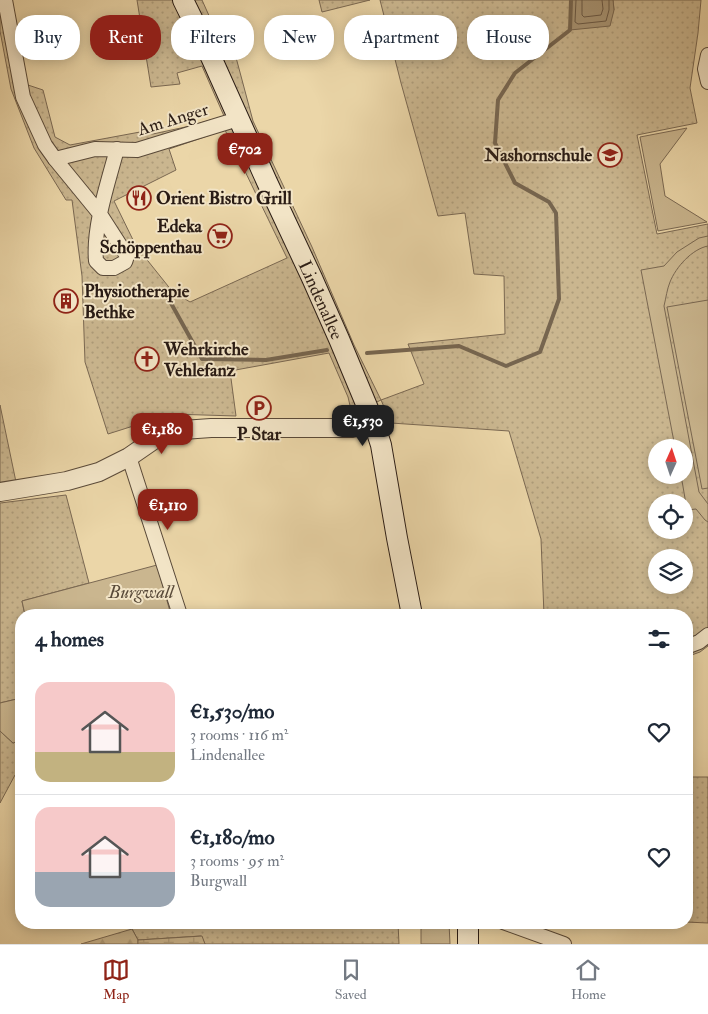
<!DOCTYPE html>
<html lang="en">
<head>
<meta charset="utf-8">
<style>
  :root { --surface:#fff; --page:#f2f2f3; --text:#1f2937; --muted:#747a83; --line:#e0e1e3; --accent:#8f2418 }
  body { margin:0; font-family:"IM FELL Double Pica",serif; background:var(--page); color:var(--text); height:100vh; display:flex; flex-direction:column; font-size:19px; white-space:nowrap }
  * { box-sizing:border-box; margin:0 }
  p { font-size:16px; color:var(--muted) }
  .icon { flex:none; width:28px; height:28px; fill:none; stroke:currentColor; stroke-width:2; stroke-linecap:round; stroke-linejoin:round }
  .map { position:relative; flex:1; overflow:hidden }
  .side { position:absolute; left:15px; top:609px; width:678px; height:320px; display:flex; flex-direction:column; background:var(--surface); border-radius:20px; box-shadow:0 2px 12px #0003 }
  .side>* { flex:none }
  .banner { position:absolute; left:15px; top:15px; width:679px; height:45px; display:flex; gap:10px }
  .needle { width:32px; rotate:3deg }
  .fabs { position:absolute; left:648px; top:439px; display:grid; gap:10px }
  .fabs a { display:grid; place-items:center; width:45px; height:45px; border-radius:50%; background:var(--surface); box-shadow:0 2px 12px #0003; font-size:25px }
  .price { position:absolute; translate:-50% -42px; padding:0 11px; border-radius:10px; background:var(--accent); color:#fff; font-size:16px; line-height:32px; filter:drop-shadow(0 1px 2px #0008) }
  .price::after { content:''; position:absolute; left:50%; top:30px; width:15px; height:11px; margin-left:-8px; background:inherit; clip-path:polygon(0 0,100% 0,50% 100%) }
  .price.selected { background:#222; color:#fff }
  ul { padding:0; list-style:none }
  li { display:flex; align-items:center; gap:15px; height:125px; padding:0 20px }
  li+li { border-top:1px solid var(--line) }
  li span { display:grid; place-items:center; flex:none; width:140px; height:100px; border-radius:15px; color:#555 }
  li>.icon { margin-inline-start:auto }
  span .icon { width:60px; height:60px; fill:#fffc; stroke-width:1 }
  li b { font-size:21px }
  h2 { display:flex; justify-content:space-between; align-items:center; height:60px; padding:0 20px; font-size:21px }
  .chip { padding:0 18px; border-radius:20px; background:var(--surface); box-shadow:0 2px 12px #0003; font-size:18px; line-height:45px }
  .chip.selected { background:var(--accent); color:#fff }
  .tab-bar { display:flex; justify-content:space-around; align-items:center; height:70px; border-top:1px solid var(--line); background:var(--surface); font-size:14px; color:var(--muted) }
  .tab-bar a { display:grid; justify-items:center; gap:2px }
  .tab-bar .selected { color:var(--accent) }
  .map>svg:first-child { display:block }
  .grass { fill:url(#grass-dots); stroke:#7a6852; fill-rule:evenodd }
  .forest { fill:url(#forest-firs); stroke:#7a6852 }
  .wetland { fill:url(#wetland-marsh); stroke:#7a6852 }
  .green { fill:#cab68f; stroke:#7a6852 }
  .water { fill:#a99676; stroke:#76654f }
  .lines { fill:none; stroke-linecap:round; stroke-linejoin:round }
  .shore { stroke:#695845; stroke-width:1 }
  .stream { stroke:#76654f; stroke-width:4 }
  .minor-casing { stroke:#5a4a39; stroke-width:16 }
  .tertiary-casing { stroke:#5a4a39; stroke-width:20 }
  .secondary-casing { stroke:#291b14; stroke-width:22 }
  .minor { stroke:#f2e4c6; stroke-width:14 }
  .tertiary { stroke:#f2e4c6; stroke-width:18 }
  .secondary { stroke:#f2e4c6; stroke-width:20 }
  .labels { text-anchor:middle; stroke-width:4; stroke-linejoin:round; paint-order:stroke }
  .street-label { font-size:18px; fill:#291b14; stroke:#f2e4c6 }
  .poi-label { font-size:18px; font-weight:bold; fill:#291b14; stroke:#f2e4c6; text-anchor:start }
  .park-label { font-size:18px; font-style:italic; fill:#594a39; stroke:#f2e4c6 }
</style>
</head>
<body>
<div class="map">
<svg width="708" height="944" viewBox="0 0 708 944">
  <defs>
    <pattern id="grass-dots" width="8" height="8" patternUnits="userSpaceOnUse" patternTransform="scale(1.25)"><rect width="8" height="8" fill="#cab68f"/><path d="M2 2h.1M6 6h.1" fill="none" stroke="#ae9c7a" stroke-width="1.8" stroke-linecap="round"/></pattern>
    <pattern id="forest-firs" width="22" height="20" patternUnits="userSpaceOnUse" patternTransform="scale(1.25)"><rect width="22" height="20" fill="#cab68f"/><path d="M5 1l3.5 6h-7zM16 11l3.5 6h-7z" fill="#ae9c7a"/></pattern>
    <pattern id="wetland-marsh" width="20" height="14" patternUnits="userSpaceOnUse" patternTransform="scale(1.25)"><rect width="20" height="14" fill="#cab68f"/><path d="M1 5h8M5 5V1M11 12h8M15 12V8" fill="none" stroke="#ae9c7a"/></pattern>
  </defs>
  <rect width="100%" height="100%" fill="#ebd6a8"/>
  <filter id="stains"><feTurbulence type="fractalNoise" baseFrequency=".004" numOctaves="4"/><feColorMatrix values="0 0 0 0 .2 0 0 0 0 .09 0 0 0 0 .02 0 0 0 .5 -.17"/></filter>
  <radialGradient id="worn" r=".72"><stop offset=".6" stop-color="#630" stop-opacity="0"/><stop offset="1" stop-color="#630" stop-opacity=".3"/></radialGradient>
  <g class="grass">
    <path d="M0 0 25 84 43 90 55 137 70 145 140 132 153 134 190 126 224 116 202 66 177 73 180 84 151 87 137 0H202L219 38 230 35 253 121 312 247 354 345 381 400 424 384 408 344 505 334 504 276 474 274 465 213 438 216 401 83 380 0H571L570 30 614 10 613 0H701L698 33 690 88 697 123 637 135 657 234 708 224V646L700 652 686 657V615H544L541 539 509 431 391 423 381 400 352 414 348 397 329 353 230 371 236 416 171 414 108 434 85 362 82 276 72 200H66L34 148 11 89 0 31ZM225 130 287 258 190 302 172 291 136 246 114 201 176 170 169 149ZM656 448H684V475H656ZM656 502H684V530H656ZM656 558H684V585H656Z"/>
    <polygon points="319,0 370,0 322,12"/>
    <polygon points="0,405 16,482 0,485"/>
    <polygon points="66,495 89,583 22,601 25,615 21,615 21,698 0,703 0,503"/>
    <polygon points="0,731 13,743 21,740 21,772 15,775 0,803"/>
    <polygon points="686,777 708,777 708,923 686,922"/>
    <polygon points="156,922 398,923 399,944 205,944 201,936 138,940 132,929"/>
  </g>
  <polygon class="forest" points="132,929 138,940 138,944 81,944"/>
  <polygon class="wetland" points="202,936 205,944 138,944 138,940"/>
  <g class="green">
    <polygon points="687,128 660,164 665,196 707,222 658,231 640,137"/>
    <path d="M708 236V246C692 249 676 267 670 282 667 289 666 298 664 306L699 492 708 504V522L705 520 696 509 687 510 681 475H684V448L675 447 641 270 664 266 677 252 699 238Z"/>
    <polygon points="708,300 708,488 702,489 667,307"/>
    <polygon points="157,565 171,615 25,615 22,601"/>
    <polygon points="21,698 21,740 13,743 0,731 0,703"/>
    <polygon points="421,923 449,923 450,944 421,944"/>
  </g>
  <polygon class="water" points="571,0 613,0 614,10 610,26 570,30"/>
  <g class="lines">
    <g class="shore">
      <polyline points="576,0 575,22 578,24 606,21 609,10 609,0"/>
      <polyline points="582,0 582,15 584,17 601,15 603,9 602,0"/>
    </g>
    <g class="stream">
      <polyline points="167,296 202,359 266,360 327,350"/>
      <polyline points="367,353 459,346 506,366 540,352 559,299 556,213 549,202 515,183 495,143 498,100 515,73 570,30 571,0"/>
    </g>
    <g class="minor-casing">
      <g id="minor">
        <path d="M5 0 23 97 45 145 55 159 100 214 127 256 125 262 114 268H103L96 261C93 226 108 183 117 149"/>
        <polyline points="708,55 705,69 708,82"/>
        <polyline points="55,159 95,149 137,150 238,119"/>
        <polyline points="129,457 180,615"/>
        <polyline points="686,647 699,642 708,635"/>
        <polyline points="503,922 564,944"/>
      </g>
    </g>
    <g class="tertiary-casing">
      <polyline id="tertiary" points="0,492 67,481 99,472 129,457 158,437 183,430 211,428 352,428 374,423"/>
    </g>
    <g class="secondary-casing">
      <g id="secondary">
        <polyline points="183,0 211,57 267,182 312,278 339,339 374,423 381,445 397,538 412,615"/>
        <polyline points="468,922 468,944"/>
      </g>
    </g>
    <use href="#minor" class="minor"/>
    <use href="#tertiary" class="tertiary"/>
    <use href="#secondary" class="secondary"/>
  </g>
  <defs>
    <g id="school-ring" transform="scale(1.25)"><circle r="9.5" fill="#f2e4c6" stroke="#8f2418" stroke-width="1.5"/><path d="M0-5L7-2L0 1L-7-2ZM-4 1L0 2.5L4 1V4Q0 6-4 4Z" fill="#8f2418"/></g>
    <g id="restaurant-ring" transform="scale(1.25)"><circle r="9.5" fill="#f2e4c6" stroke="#8f2418" stroke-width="1.5"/><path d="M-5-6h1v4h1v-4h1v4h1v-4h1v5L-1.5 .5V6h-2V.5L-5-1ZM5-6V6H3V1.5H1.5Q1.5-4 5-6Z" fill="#8f2418"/></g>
    <g id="supermarket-ring" transform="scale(1.25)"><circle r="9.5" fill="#f2e4c6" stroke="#8f2418" stroke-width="1.5"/><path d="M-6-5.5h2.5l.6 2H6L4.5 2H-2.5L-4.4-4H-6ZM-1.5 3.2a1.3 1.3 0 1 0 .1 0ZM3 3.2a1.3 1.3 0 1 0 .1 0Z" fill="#8f2418"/></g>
    <g id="building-ring" transform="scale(1.25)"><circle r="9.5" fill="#f2e4c6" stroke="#8f2418" stroke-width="1.5"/><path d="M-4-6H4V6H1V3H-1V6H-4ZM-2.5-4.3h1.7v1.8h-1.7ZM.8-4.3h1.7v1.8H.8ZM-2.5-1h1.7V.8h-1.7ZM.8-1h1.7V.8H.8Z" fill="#8f2418"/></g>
    <g id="church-ring" transform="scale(1.25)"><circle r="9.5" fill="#f2e4c6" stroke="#8f2418" stroke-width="1.5"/><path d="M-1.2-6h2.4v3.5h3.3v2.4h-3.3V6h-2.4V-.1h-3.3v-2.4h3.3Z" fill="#8f2418"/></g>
    <g id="parking-ring" transform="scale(1.25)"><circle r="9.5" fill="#f2e4c6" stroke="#8f2418" stroke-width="1.5"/><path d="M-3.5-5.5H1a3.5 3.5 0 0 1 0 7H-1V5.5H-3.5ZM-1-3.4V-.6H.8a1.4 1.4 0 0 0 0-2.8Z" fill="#8f2418"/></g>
  </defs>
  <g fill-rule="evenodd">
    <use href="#school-ring" x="610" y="155"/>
    <use href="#restaurant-ring" x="139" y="198"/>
    <use href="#supermarket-ring" x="220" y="236"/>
    <use href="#building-ring" x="66" y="301"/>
    <use href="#church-ring" x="147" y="359"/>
    <use href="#parking-ring" x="259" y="408"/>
  </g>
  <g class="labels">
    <g class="street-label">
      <text transform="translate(173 119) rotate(-17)" y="6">Am Anger</text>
      <text transform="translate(321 300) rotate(66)" y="6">Lindenallee</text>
    </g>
    <g class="poi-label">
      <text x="592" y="161" text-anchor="end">Nashornschule</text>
      <text x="156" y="204">Orient Bistro Grill</text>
      <text x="202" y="232" text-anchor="end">Edeka<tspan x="202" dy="21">Schöppenthau</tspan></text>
      <text x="84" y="297">Physiotherapie<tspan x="84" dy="21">Bethke</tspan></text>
      <text x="164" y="355">Wehrkirche<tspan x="164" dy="21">Vehlefanz</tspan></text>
      <text x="259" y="440" text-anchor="middle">P Star</text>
    </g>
    <g class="park-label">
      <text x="141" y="598">Burgwall</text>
    </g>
  </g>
  <rect width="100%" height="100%" filter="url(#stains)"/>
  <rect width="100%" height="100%" fill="url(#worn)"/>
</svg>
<div class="fabs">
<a><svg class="needle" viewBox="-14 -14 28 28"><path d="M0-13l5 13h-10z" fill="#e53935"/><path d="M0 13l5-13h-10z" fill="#747a83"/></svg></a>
<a><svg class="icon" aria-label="locate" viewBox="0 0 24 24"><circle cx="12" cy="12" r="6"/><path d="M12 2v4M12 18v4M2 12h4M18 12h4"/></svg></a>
<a><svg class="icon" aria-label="layers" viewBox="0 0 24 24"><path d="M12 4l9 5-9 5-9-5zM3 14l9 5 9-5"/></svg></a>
</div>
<b class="price" style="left:245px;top:175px">€702</b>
<b class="price selected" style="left:363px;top:447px">€1,530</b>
<b class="price" style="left:162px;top:455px">€1,180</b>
<b class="price" style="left:168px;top:531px">€1,110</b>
<div class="banner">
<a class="chip">Buy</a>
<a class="chip selected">Rent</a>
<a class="chip">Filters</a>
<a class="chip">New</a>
<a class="chip">Apartment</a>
<a class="chip">House</a>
</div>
<section class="side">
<h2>4 homes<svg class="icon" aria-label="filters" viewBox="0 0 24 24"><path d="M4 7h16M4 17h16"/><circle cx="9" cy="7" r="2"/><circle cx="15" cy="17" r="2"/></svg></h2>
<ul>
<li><span style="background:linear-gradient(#f6c9c9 70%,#c2b280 0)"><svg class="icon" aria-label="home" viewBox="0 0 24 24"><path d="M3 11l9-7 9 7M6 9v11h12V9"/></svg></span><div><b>€1,530/mo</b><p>3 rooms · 116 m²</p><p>Lindenallee</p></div><svg class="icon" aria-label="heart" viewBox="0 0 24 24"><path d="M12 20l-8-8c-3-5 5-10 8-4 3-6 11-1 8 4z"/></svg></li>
<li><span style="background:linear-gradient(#f6c9c9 65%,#9aa5b1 0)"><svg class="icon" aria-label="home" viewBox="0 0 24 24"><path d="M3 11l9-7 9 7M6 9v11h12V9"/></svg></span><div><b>€1,180/mo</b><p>3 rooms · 95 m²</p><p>Burgwall</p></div><svg class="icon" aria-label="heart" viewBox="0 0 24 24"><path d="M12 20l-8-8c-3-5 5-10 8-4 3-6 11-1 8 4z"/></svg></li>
</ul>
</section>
</div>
<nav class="tab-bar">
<a class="selected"><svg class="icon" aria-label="map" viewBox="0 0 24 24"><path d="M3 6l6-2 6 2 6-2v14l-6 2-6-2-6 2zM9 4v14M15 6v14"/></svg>Map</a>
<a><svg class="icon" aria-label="saved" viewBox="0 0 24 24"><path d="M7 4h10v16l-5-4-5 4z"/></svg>Saved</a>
<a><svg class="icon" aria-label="home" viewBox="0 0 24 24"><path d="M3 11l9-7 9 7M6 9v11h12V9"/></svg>Home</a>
</nav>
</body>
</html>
